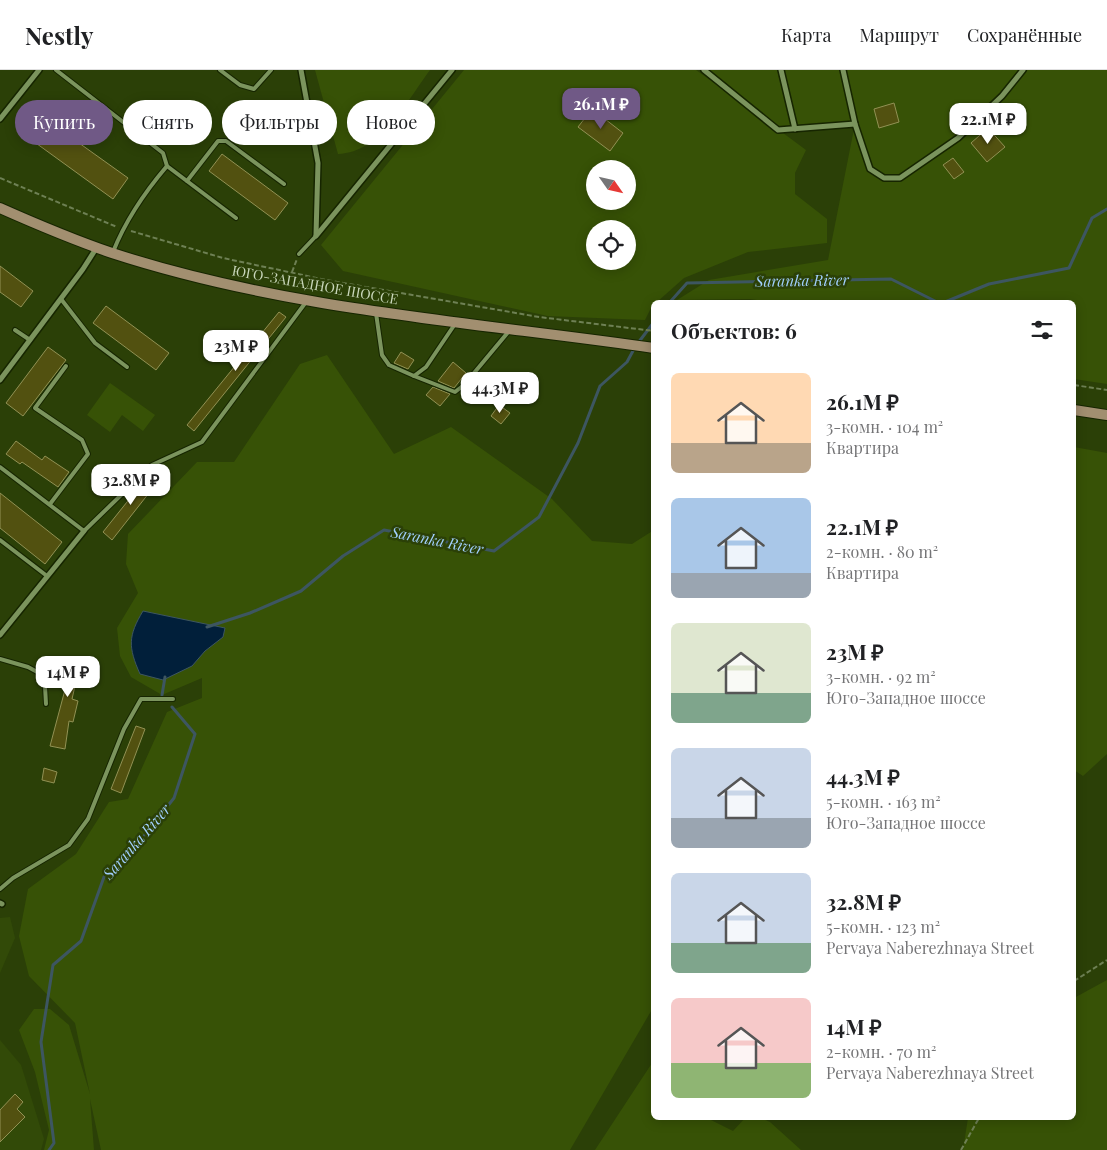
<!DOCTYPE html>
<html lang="ru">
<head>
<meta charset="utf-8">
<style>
  :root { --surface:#fff; --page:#f6f6f6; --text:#202124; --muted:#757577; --line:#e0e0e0; --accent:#705986 }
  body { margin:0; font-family:"Playfair Display",serif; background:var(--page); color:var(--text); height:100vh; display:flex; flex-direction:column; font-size:19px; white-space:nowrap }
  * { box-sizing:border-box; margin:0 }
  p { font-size:16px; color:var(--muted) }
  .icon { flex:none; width:28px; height:28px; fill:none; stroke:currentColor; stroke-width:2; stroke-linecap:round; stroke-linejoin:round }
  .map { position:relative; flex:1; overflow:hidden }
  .drawer { position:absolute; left:651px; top:230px; width:425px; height:820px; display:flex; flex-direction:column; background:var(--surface); border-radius:8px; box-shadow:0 2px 12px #0003 }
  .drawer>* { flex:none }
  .top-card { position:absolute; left:15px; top:30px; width:475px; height:45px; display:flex; gap:10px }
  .needle { width:32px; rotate:124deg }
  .buttons { position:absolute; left:586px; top:90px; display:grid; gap:10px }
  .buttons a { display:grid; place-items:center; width:50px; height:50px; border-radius:50%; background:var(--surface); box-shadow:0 2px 12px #0003; font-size:25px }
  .price { position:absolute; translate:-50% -42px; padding:0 11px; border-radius:10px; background:#fff; color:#222; font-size:16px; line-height:32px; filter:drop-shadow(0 1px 2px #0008) }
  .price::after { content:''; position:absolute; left:50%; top:30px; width:15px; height:11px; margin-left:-8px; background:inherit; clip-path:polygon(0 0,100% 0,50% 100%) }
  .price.selected { background:var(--accent); color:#fff }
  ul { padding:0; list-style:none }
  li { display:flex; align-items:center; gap:15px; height:125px; padding:0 20px }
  li span { display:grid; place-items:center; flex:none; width:140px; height:100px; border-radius:8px; color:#555 }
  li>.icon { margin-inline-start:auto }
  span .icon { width:60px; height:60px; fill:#fffc; stroke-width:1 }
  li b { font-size:21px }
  h2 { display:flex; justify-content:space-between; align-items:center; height:60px; padding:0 20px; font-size:21px }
  .tag { padding:0 18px; border-radius:22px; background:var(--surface); box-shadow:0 2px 12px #0003; font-size:18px; line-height:45px }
  .tag.selected { background:var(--accent); color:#fff }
  header { display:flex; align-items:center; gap:30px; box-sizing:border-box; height:70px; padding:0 25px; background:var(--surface); border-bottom:1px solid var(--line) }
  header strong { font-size:24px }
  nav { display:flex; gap:28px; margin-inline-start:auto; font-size:18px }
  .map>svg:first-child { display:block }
  .built { fill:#324a08 }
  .green { fill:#375206; fill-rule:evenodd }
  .water { fill:#011f3a; stroke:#3d5661 }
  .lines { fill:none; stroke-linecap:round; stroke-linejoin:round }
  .stream { stroke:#3d5661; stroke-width:3 }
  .building { fill:#525110; stroke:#919154 }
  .lane-casing { stroke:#162500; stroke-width:6 }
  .street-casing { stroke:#162500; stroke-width:8 }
  .secondary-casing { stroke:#162500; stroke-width:12 }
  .path { stroke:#6e8054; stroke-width:2; stroke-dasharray:5 2.5; stroke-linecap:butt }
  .lane { stroke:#7b945d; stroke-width:4 }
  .street { stroke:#7b945d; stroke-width:5 }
  .secondary { stroke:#a28f70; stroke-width:10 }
  .labels { text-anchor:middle; stroke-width:5; stroke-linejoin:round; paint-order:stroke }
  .street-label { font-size:14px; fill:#c9d7bb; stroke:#2b4007 }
  .water-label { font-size:15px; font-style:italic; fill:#a1cffd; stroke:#2b4007 }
</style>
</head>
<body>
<header>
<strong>Nestly</strong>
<nav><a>Карта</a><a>Маршрут</a><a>Сохранённые</a></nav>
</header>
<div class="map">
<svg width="1107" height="1080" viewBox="0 0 1107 1080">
  <rect width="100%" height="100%" fill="#2b4007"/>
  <g class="built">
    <polygon points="10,847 15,868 0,903 0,848"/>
    <polygon points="0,970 21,995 44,1069 41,1080 0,1080"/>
  </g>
  <g class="green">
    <path d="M315 0H430C406 32 382 82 338 84Z"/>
    <path d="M464 0H696L767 51 704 0H1107V314L1074 309V232H771L750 229 677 230 709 210 828 190 855 54 779 60 806 80 795 103V124L827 149V173L748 182 684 208 657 232H654L645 250 548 246 343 201 321 175ZM595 99H628V131H595ZM595 159H628V191H595Z"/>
    <path d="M327 285 394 384 451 357 552 429 592 471 632 474 654 460V936L570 1080H101L90 1029 94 1080H44L49 1060 35 1002 19 960 34 939H50L69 955 90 1024 75 953 29 906 19 866 28 819 76 784 109 732 128 729 167 642 202 628V608L162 625 131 607 120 586 117 558 138 523 126 494 128 464 197 392H234L300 294ZM143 541 224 558 223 567 205 581 192 596Z"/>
    <polygon points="110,313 155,345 143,361 122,345 110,362 87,345"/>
    <polygon points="1074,377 1107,383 1107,684 1083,706 1074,700"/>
    <polygon points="1107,910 1107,1080 963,1080 968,1048 1074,1048 1074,928"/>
    <polygon points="654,990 654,1048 707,1048 733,1061 745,1048 761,1048 770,1052 801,1080 595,1080"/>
  </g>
  <path class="water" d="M143 541 225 558 223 567 205 581 192 596 163 610 140 604C128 577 128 566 143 541Z"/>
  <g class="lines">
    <g class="stream">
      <polyline points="670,232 687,213 891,209 937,232"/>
      <polyline points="945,232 989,214 1069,198 1092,148 1107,139"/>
      <polyline points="638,273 654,252"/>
      <polyline points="207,557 250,543 301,521 343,486 384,460 494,481 539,447 578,373 600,316 627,292 634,279"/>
      <polyline points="162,625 165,607"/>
      <polyline points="49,1080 54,1073 41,972 53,895 81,871 104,807 129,785 174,728 195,664 172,637"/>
    </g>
  </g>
  <g class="building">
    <polygon points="894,33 899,52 879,58 874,39"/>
    <polygon points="273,38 293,53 285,64 265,50"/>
    <polygon points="592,39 623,63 610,81 578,57"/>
    <polygon points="37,43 128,108 113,129 22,63"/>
    <polygon points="988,58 1005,77 987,92 971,73"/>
    <polygon points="222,84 288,133 275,150 209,101"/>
    <polygon points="953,88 964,102 954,109 943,95"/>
    <polygon points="0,196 33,221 21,237 0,222"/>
    <polygon points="106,236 169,283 156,300 93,253"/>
    <polygon points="279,242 286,247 194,361 187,355"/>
    <polygon points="48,277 66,290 23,346 6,333"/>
    <polygon points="401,282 414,290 408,299 394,293"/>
    <polygon points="453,292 466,303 454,318 438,311"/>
    <polygon points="433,317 450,324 440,336 426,325"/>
    <polygon points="499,335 510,343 501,354 491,346"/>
    <polygon points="16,371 42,390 45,386 69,402 58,417 22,392 20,394 6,384"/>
    <polygon points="151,402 160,409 112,470 103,462"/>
    <polygon points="0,423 62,472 45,494 0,458"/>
    <polygon points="72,587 92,591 88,609 77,607 72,629 78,631 73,652 69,651 65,679 50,676 66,616 52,613 54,600 69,602"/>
    <polygon points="136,656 145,659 121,723 111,719"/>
    <polygon points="44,698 57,702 54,713 42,710"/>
    <polygon points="15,1024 23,1032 17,1039 25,1047 0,1072 0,1040"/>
  </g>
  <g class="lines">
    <g class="lane-casing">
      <g id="lane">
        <polyline points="56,0 163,83 167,96 236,148"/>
        <polyline points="220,0 240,15 254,19 271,0"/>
        <polyline points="187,111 218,71 226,71 284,114"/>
        <path d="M113 182C126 149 144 123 167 96"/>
        <polyline points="299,184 316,166"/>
        <polyline points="61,229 95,273 127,297"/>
        <polyline points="376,243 382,285 389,295 414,306 426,297 455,254"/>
        <polyline points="15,260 30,270"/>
        <polyline points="414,306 455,322 464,315 509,261"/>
        <polyline points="0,397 84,461 152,395 202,372 306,232"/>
        <polyline points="50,434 88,384 82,370 35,338 66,296"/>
        <polyline points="0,470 47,506"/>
        <polyline points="0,589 28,597 41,604 45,616 46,634"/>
        <polyline points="0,819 13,808 69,775 88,749 124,659 141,629 173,629"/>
      </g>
    </g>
    <g class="street-casing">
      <g id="street">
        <polyline points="301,0 318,93 316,165"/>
        <polyline points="704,0 778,60 855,54"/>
        <polyline points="781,0 795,59"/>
        <polyline points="843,0 855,54 870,99 884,108 900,108 958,68 1002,26 1023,0"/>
        <polyline points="0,49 39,0"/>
        <polyline points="316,166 452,0"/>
        <polyline points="0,310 83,199 97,177"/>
        <polyline points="0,565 84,461"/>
        <polyline points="0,833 2,834"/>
      </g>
    </g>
    <g class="secondary-casing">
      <g id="secondary">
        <path d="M0 138C36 154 74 170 112 183 287 240 473 252 654 278"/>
        <polyline points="1074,340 1107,345"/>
      </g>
    </g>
    <g class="path">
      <polyline points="0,108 117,157"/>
      <polyline points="131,161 223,188 326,210 539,247 654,261"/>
      <polyline points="292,202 297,189"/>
      <polyline points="1074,315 1107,320"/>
      <polyline points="1074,911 1107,890"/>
      <polyline points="961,1080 979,1048"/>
    </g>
    <use href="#lane" class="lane"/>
    <use href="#street" class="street"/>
    <use href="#secondary" class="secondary"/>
  </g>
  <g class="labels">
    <g class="street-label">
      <text transform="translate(315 215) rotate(10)" y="5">ЮГО-ЗАПАДНОЕ ШОССЕ</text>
    </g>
    <g class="water-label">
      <text transform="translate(802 211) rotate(-1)" y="5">Saranka River</text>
      <text transform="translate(437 471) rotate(11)" y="5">Saranka River</text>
      <text transform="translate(137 772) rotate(-49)" y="5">Saranka River</text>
    </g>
  </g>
</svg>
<div class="buttons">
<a><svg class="needle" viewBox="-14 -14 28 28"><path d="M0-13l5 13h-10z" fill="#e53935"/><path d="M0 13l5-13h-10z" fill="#757577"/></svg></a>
<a><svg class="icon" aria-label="locate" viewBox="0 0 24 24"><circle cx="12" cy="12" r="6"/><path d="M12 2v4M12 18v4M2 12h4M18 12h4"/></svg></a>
</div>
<b class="price selected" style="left:601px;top:60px">26.1M ₽</b>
<b class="price" style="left:988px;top:75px">22.1M ₽</b>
<b class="price" style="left:236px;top:302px">23M ₽</b>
<b class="price" style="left:500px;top:344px">44.3M ₽</b>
<b class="price" style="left:131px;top:436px">32.8M ₽</b>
<b class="price" style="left:68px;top:628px">14M ₽</b>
<div class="top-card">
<a class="tag selected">Купить</a>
<a class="tag">Снять</a>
<a class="tag">Фильтры</a>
<a class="tag">Новое</a>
</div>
<section class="drawer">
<h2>Объектов: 6<svg class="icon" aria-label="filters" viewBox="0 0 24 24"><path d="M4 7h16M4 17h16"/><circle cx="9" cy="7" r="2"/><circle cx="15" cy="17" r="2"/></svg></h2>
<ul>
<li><span style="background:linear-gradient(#ffd9b3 70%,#b9a48a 0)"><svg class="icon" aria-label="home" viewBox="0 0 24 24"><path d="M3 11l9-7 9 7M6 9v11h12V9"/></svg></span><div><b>26.1M ₽</b><p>3-комн. · 104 m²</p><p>Квартира</p></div></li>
<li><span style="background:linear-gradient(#a9c7e8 75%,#9aa5b1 0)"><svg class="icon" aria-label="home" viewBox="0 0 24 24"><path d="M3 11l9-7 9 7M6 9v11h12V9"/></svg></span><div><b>22.1M ₽</b><p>2-комн. · 80 m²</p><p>Квартира</p></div></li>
<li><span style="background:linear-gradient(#dfe7d0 70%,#7fa58c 0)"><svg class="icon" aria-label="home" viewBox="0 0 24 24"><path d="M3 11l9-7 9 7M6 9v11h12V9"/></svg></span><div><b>23M ₽</b><p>3-комн. · 92 m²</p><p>Юго-Западное шоссе</p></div></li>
<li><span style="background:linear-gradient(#c9d6e8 70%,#9aa5b1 0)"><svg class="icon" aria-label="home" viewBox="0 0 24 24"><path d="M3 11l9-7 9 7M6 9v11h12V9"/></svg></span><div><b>44.3M ₽</b><p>5-комн. · 163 m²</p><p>Юго-Западное шоссе</p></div></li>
<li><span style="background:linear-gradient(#c9d6e8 70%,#7fa58c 0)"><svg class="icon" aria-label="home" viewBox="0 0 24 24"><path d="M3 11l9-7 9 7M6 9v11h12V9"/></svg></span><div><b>32.8M ₽</b><p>5-комн. · 123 m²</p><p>Pervaya Naberezhnaya Street</p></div></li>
<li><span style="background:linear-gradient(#f6c9c9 65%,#8fb573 0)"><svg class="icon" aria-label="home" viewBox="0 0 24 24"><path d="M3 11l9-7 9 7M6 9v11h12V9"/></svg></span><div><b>14M ₽</b><p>2-комн. · 70 m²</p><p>Pervaya Naberezhnaya Street</p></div></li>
</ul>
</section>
</div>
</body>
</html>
